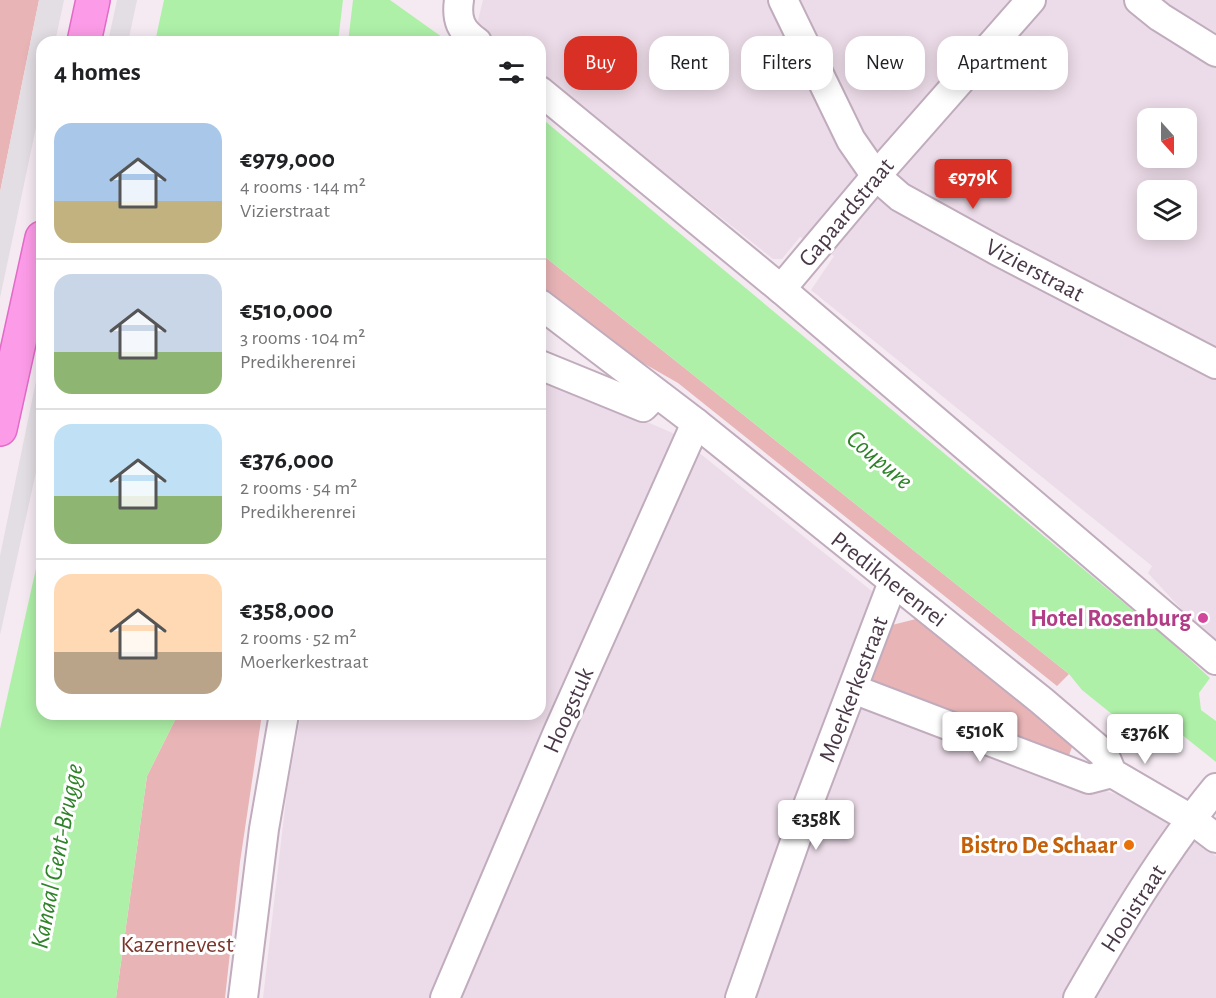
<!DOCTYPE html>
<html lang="en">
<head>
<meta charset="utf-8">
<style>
  :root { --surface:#fff; --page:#f6f6f6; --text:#202124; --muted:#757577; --line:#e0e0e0; --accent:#d93025 }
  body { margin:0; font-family:"Alegreya Sans",sans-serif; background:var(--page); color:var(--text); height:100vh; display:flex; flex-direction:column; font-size:22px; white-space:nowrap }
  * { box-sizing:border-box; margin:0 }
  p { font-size:20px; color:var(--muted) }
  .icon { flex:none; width:33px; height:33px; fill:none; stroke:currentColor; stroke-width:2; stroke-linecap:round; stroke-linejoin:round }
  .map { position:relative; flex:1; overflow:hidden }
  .sheet { position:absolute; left:36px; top:36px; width:510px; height:684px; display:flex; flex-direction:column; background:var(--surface); border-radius:18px; box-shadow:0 3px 15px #0003 }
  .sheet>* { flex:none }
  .guide { position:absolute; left:564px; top:36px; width:561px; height:54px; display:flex; gap:12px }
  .needle { width:39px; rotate:159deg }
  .tools { position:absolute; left:1137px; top:108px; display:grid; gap:12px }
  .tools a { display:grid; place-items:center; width:60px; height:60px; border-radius:12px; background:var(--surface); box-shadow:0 3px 15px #0003; font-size:30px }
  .price { position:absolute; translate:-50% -51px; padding:0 14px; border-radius:6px; background:#fff; color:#222; font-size:20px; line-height:39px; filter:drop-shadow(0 2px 3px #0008) }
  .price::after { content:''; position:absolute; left:50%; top:36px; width:18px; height:14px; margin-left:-9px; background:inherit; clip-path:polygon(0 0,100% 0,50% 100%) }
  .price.active { background:var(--accent); color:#fff }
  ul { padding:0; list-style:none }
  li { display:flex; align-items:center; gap:18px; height:150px; padding:0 18px }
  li+li { border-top:2px solid var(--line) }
  li span { display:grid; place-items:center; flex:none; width:168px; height:120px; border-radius:18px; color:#555 }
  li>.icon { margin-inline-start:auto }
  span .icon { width:72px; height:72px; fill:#fffc; stroke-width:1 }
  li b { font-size:26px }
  h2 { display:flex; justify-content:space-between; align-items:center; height:72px; padding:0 18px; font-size:26px }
  .pill { padding:0 21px; border-radius:18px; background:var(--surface); box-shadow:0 3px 15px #0003; font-size:21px; line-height:54px }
  .pill.active { background:var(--accent); color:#fff }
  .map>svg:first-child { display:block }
  .residential { fill:#ecdce9; fill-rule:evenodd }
  .green { fill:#e8b4b6 }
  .parking { fill:#e3dee3 }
  .water { fill:#aef0a8 }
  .pier { fill:#f5eaf2 }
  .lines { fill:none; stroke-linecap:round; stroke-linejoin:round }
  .street-casing { stroke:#c0acbd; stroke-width:32 }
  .primary-casing { stroke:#e26ac9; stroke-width:36 }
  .street { stroke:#fff; stroke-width:28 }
  .primary { stroke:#fc9be7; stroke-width:33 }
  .hotel-dot { fill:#d1479c; stroke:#fff; stroke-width:2 }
  .food-dot { fill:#e8710a; stroke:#fff; stroke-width:2 }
  .labels { text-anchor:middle; stroke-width:6; stroke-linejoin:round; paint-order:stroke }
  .street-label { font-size:24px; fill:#493847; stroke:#fff }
  .hotel-label { font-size:24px; font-weight:bold; fill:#b23c85; stroke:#fff; text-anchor:end }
  .food-label { font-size:24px; font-weight:bold; fill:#c56008; stroke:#fff; text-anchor:end }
  .park-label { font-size:24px; fill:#7a362b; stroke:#fff }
  .water-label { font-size:26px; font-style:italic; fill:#2e8328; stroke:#fff }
</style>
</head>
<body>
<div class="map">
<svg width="1216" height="998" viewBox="0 0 1216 998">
  <rect width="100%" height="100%" fill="#f5eaf2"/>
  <g class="residential">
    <path d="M483 0H1216V647L1148 573 1152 566 811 290 834 256 800 237 782 259H773L540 74V42H499L477 24ZM1148 118H1186V158H1148ZM1148 190H1186V230H1148Z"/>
    <polygon points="540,375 677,435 873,592 838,700 1136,801 1216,856 1216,998 263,998 287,790 301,714 540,714"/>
  </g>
  <g class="green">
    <polygon points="0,0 39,0 0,192"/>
    <polygon points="540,253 1069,674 1057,686 678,383 540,304"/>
    <polygon points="916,619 1073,744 1066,764 867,687 892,625"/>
    <polygon points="178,714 262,714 240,862 225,998 116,998 147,776"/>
  </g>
  <g class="parking">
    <polygon points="39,0 64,0 55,42 42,42 42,99 0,298 0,192"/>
    <polygon points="117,0 137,0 128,42 108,42"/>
    <polygon points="42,352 42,445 0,635 0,556"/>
  </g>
  <g class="water">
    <polygon points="164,0 390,0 449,42 155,42"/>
    <polygon points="540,117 1171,642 1210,678 1199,693 1201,710 1216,721 1216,762 1181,734 1164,736 1154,748 1082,690 1069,674 540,253"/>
    <polygon points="42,542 42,714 178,714 147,776 116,998 0,998 0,729"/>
  </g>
  <polygon class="pier" points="343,0 353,0 348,42 338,42"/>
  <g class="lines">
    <g class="street-casing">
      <g id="street">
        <path d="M459 0C456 20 461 31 477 42"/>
        <polyline points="783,0 851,140 876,176 900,197 996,250 1216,364"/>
        <polyline points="1139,0 1160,17 1216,52"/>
        <polyline points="540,91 781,289 1216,660"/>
        <polyline points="781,289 876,176 1031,0"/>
        <polyline points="540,304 696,423 1042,701 1104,754 1112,773 1191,819 1216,838"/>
        <polyline points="540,365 643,407 656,394"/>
        <polyline points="853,689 1089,779 1112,773"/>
        <polyline points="243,998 264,829 284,714"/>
        <polyline points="445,998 558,732 696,423"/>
        <polyline points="740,998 805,813 893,582"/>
        <path d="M1078 998C1120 925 1163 852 1216 788"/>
      </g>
    </g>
    <g class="primary-casing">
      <g id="primary">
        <polyline points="84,42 93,0"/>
        <polyline points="0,429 42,238"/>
      </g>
    </g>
    <use href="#street" class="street"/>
    <use href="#primary" class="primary"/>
  </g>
  <circle class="hotel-dot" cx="1203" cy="618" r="6"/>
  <circle class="food-dot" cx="1129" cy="845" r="6"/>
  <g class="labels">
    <g class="street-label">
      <text transform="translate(846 212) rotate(-50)" y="8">Gapaardstraat</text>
      <text transform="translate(1035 270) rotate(28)" y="8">Vizierstraat</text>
      <text transform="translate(889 579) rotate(38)" y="8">Predikherenrei</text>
      <text transform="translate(853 689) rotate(-69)" y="8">Moerkerkestraat</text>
      <text transform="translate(568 710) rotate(-66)" y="8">Hoogstuk</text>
      <text transform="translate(1133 908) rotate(-57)" y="8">Hooistraat</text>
    </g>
    <g class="hotel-label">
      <text x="1191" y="626">Hotel Rosenburg</text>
    </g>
    <g class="food-label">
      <text x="1117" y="853">Bistro De Schaar</text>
    </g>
    <g class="park-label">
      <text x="177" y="952">Kazernevest</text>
    </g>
    <g class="water-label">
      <text transform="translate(880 459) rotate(40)" y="9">Coupure</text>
      <text transform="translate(56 856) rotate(-79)" y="9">Kanaal Gent-Brugge</text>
    </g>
  </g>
</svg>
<div class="tools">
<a><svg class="needle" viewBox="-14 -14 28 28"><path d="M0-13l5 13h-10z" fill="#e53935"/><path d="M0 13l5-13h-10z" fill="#757577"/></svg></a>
<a><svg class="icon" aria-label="layers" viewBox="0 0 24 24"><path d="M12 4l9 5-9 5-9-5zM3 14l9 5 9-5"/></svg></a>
</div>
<b class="price active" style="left:973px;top:210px">€979K</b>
<b class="price" style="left:980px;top:763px">€510K</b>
<b class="price" style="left:1145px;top:765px">€376K</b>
<b class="price" style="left:816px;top:851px">€358K</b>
<div class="guide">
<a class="pill active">Buy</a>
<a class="pill">Rent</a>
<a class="pill">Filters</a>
<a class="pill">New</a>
<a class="pill">Apartment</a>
</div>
<section class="sheet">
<h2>4 homes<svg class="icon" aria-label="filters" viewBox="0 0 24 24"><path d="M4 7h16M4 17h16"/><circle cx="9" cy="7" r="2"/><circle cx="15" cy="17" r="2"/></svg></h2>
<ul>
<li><span style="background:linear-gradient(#a9c7e8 65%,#c2b280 0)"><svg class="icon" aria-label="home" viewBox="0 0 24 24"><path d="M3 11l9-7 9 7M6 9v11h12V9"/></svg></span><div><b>€979,000</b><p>4 rooms · 144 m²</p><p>Vizierstraat</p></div></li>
<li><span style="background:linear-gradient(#c9d6e8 65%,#8fb573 0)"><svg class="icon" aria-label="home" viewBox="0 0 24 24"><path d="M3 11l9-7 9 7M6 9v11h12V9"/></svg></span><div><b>€510,000</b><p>3 rooms · 104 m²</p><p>Predikherenrei</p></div></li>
<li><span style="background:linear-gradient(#bfe0f5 60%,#8fb573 0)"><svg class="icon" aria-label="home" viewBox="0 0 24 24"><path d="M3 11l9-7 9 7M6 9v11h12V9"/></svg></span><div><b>€376,000</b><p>2 rooms · 54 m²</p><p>Predikherenrei</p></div></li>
<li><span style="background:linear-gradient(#ffd9b3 65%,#b9a48a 0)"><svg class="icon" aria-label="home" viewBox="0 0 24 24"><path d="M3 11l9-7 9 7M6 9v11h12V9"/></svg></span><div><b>€358,000</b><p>2 rooms · 52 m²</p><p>Moerkerkestraat</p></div></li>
</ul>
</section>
</div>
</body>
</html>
